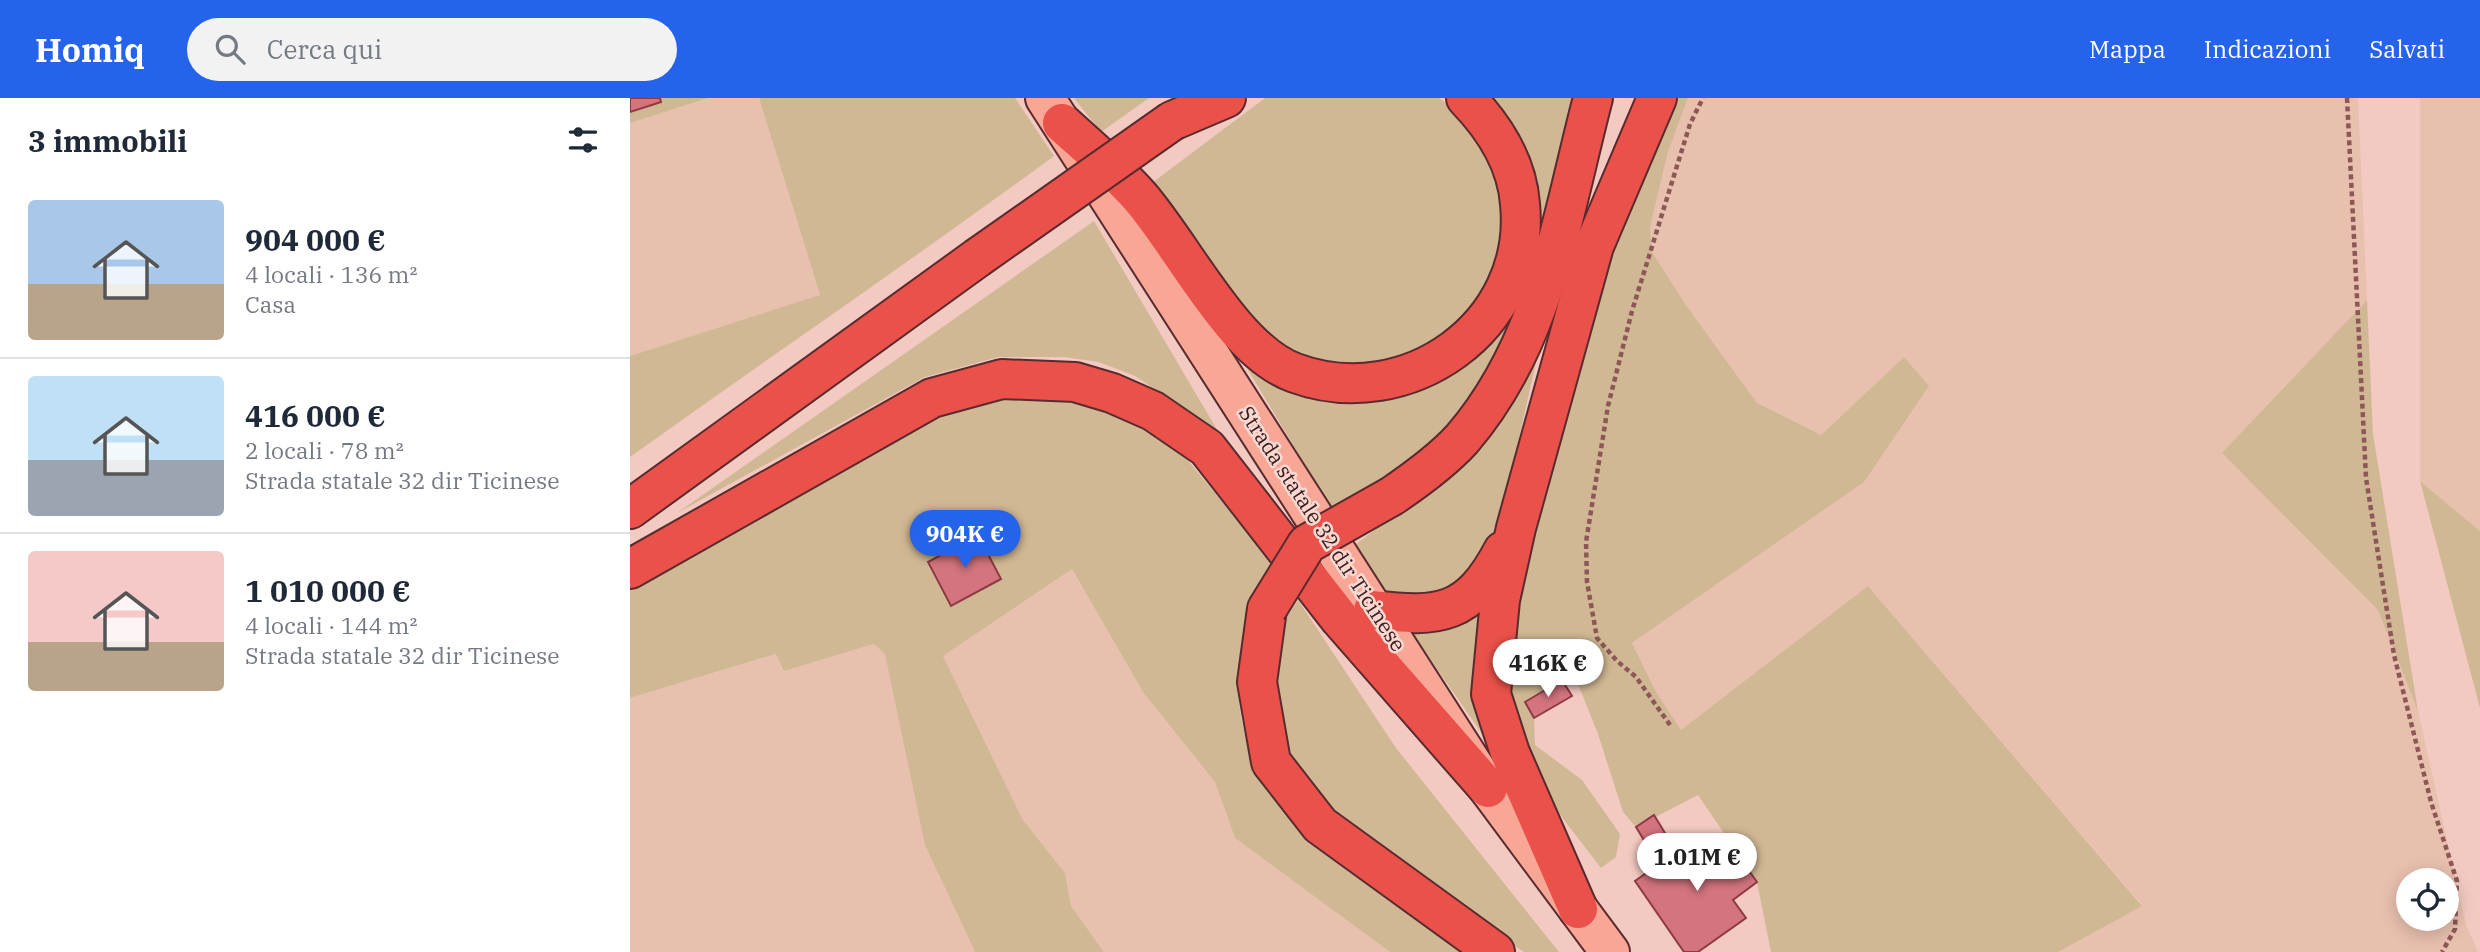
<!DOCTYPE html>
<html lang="it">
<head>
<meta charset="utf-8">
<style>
  :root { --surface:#fff; --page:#f2f2f3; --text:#1f2937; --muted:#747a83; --line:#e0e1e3; --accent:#2563eb }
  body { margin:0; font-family:"IBM Plex Serif",serif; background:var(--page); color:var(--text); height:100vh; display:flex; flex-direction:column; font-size:26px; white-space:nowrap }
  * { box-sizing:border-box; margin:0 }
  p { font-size:23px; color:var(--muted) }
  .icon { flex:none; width:38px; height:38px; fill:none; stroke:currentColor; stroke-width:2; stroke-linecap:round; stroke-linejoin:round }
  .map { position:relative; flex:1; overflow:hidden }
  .side { display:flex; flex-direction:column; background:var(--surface); width:630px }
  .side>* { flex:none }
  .fabs { position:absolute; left:1766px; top:770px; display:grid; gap:14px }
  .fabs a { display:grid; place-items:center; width:63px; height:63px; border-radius:50%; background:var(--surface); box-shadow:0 4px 18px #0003; font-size:35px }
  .price { position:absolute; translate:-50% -60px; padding:0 16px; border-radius:24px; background:#fff; color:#222; font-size:23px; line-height:46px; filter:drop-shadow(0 2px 4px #0008) }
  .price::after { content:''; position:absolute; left:50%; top:42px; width:21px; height:16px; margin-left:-10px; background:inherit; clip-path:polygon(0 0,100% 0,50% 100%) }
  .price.active { background:var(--accent); color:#fff }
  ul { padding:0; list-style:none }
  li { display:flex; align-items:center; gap:21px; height:175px; padding:0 28px }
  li+li { border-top:2px solid var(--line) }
  li span { display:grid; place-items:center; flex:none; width:196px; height:140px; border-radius:7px; color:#555 }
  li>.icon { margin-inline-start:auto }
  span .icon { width:84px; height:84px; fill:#fffc; stroke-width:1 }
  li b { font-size:30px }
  h2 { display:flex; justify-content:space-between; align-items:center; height:84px; padding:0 28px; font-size:30px }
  header { display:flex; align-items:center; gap:42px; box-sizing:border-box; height:98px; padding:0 35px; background:var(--accent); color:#fff }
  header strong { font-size:33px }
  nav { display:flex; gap:38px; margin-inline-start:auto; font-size:24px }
  .search { width:490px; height:63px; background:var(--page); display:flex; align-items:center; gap:18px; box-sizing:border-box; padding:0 24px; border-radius:38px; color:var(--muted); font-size:26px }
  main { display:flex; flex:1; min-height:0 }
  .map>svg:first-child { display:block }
  .farmland { fill:#e8c0ae; fill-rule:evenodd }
  .green { fill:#d1b894 }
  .building { fill:#d3747e; stroke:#8e3a45; stroke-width:2 }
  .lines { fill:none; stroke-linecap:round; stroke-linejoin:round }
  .major-casing { stroke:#5a2b2e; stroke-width:42 }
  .highway-casing { stroke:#5a2b2e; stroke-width:42 }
  .path { stroke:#8d5757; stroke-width:4.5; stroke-dasharray:5 3.5; stroke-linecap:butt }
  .major { stroke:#f8a696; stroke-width:38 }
  .highway { stroke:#e9514a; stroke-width:38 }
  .highway-bridge-casing { stroke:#5a2b2e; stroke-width:42; stroke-linecap:butt }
  .highway-bridge { stroke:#e9514a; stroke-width:38 }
  .labels { text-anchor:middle; stroke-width:5; stroke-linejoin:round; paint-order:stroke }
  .street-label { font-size:21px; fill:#3c1c1e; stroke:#f8d9d1 }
</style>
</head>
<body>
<header>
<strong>Homiq</strong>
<div class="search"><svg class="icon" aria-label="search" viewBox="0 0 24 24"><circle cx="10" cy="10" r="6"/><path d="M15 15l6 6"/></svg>Cerca qui</div>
<nav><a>Mappa</a><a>Indicazioni</a><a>Salvati</a></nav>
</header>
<main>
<section class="side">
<h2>3 immobili<svg class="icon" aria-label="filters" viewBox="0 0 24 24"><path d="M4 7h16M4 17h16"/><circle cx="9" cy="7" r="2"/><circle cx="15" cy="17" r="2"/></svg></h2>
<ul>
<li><span style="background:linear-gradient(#a9c7e8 60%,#b9a48a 0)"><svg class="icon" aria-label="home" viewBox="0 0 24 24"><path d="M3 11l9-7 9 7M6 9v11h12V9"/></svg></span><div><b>904 000 €</b><p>4 locali · 136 m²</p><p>Casa</p></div></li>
<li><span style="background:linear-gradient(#bfe0f5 60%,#9aa5b1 0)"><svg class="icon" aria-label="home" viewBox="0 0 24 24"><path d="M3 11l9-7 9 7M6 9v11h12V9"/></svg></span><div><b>416 000 €</b><p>2 locali · 78 m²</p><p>Strada statale 32 dir Ticinese</p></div></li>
<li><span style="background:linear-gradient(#f6c9c9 65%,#b9a48a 0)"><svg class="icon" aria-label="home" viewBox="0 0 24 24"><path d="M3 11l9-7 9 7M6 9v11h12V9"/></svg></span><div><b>1 010 000 €</b><p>4 locali · 144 m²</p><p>Strada statale 32 dir Ticinese</p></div></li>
</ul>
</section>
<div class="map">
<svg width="1850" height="854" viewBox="0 0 1850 854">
  <rect width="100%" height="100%" fill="#f2cac1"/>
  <g class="farmland">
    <polygon points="81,0 129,0 190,198 0,258 0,25"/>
    <path d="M1058 0H1728L1737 202 1593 355 1748 512 1788 613 1836 827 1848 854H1428L1512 807 1238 488 1051 633 1026 594 1002 545 1234 384 1274 259 1191 337 1127 305 1056 207 1022 154 1020 129 1038 54ZM1778 782H1816V821H1778Z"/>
    <polygon points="1790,0 1850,0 1850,433 1790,383"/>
    <polygon points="442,471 513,594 585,684 605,740 760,854 474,854 441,808 435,775 393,722 313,558"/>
    <polygon points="245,546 255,556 309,777 345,854 0,854 0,600 147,556 154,573"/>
  </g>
  <g class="green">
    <polygon points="30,0 79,0 0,25 0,14 31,4"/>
    <path d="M129 0H385L424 58C284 161 141 258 0 359V258L190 197Z"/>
    <polygon points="444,0 519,0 471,34"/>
    <path d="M635 0H809C895 58 894 200 799 248 789 253 777 262 766 264 754 266 741 265 729 266 702 267 677 266 653 250 594 213 559 142 522 85Z"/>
    <polygon points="853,0 946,0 903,170 876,246 818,332 760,377 701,410 600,242 746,297 897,167"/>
    <polygon points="1035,0 1058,0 1038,54 1020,129 1022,154 1056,207 1127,305 1191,337 1274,259 1299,288 1234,384 1002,545 1026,594 1051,632 1238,488 1512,808 1428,854 1141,854 1127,784 1068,697 1006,729 993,714 968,636 946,581 932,582 895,604 904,620 905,647 952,682 990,736 986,759 971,770 911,692 881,606 878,574 883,533 932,317 979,135"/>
    <polygon points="464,123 602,357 536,299 505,278 469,264 434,259 368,259 295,279 47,415"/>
    <polygon points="1737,202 1743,336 1788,613 1748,512 1592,355"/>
    <polygon points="910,247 867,438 830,491 761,501 726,446 801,390"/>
    <path d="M429 290 542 343 645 468C607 532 592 612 634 679 645 696 671 711 687 723 741 767 795 810 848 854H760L605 740 585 684 513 594 442 471 313 558 393 722 435 775 441 808 474 854H345L295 747 255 556 244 546 154 573 146 556 0 600V486L297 319 362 295Z"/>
    <polygon points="1790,383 1850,433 1850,610"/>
    <polygon points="668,502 766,650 929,854 894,854 706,727 654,650 645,584 650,529"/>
    <polygon points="849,507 855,640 778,529"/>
  </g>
  <g class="building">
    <polygon points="0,0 30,0 31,4 0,14"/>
    <polygon points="348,437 371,481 321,508 298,464"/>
    <polygon points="932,582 942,598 904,620 895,604"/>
    <polygon points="1024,717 1038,740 1020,752 1006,729"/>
    <polygon points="1072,736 1091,761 1104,752 1127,784 1103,802 1116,820 1068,854 1054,854 1005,783"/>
  </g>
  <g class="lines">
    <g class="major-casing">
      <polyline id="major" points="415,0 858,690 980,854"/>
    </g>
    <g class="highway-casing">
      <g id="highway">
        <polyline points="542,23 596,0"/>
        <path d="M432 25C458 49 486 72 509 98 553 148 603 253 665 275 777 316 902 228 890 106 887 64 864 29 836 0"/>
        <path d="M762 398C787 381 812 363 832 341 915 245 932 118 963 0"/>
        <polyline points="0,411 347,160"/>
        <polyline points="0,471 302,300 372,281 445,284 482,295 523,313 577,350 710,521 858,690"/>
        <polyline points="637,511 627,584 641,664 690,727 865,854"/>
        <path d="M743 512C810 520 839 517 873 453"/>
        <polyline points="948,811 880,655 861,596 870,502 886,430 964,148 1027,0"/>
      </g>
    </g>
    <g class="path">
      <polyline points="1717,0 1736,380 1764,557 1801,704 1827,783 1825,831 1812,854"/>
      <polyline points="1040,627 1006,579 987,563 967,540 957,484 956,444 978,308 1002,213 1060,26 1073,0"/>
    </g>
    <use href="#major" class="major"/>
    <use href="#highway" class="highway"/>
    <g class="highway-bridge-casing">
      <g id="highway-bridge">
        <polyline points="347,160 542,23"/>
        <polyline points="637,511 677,446 762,398"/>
      </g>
    </g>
    <use href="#highway-bridge" class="highway-bridge"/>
  </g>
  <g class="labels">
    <g class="street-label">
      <text transform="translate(692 431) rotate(57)" y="7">Strada statale 32 dir Ticinese</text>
    </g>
  </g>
</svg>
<div class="fabs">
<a><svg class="icon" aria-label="locate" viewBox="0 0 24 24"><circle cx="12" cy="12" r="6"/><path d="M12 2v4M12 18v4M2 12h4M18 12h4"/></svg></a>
</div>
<b class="price active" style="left:335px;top:472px">904K €</b>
<b class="price" style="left:918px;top:601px">416K €</b>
<b class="price" style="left:1067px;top:795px">1.01M €</b>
</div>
</main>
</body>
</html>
